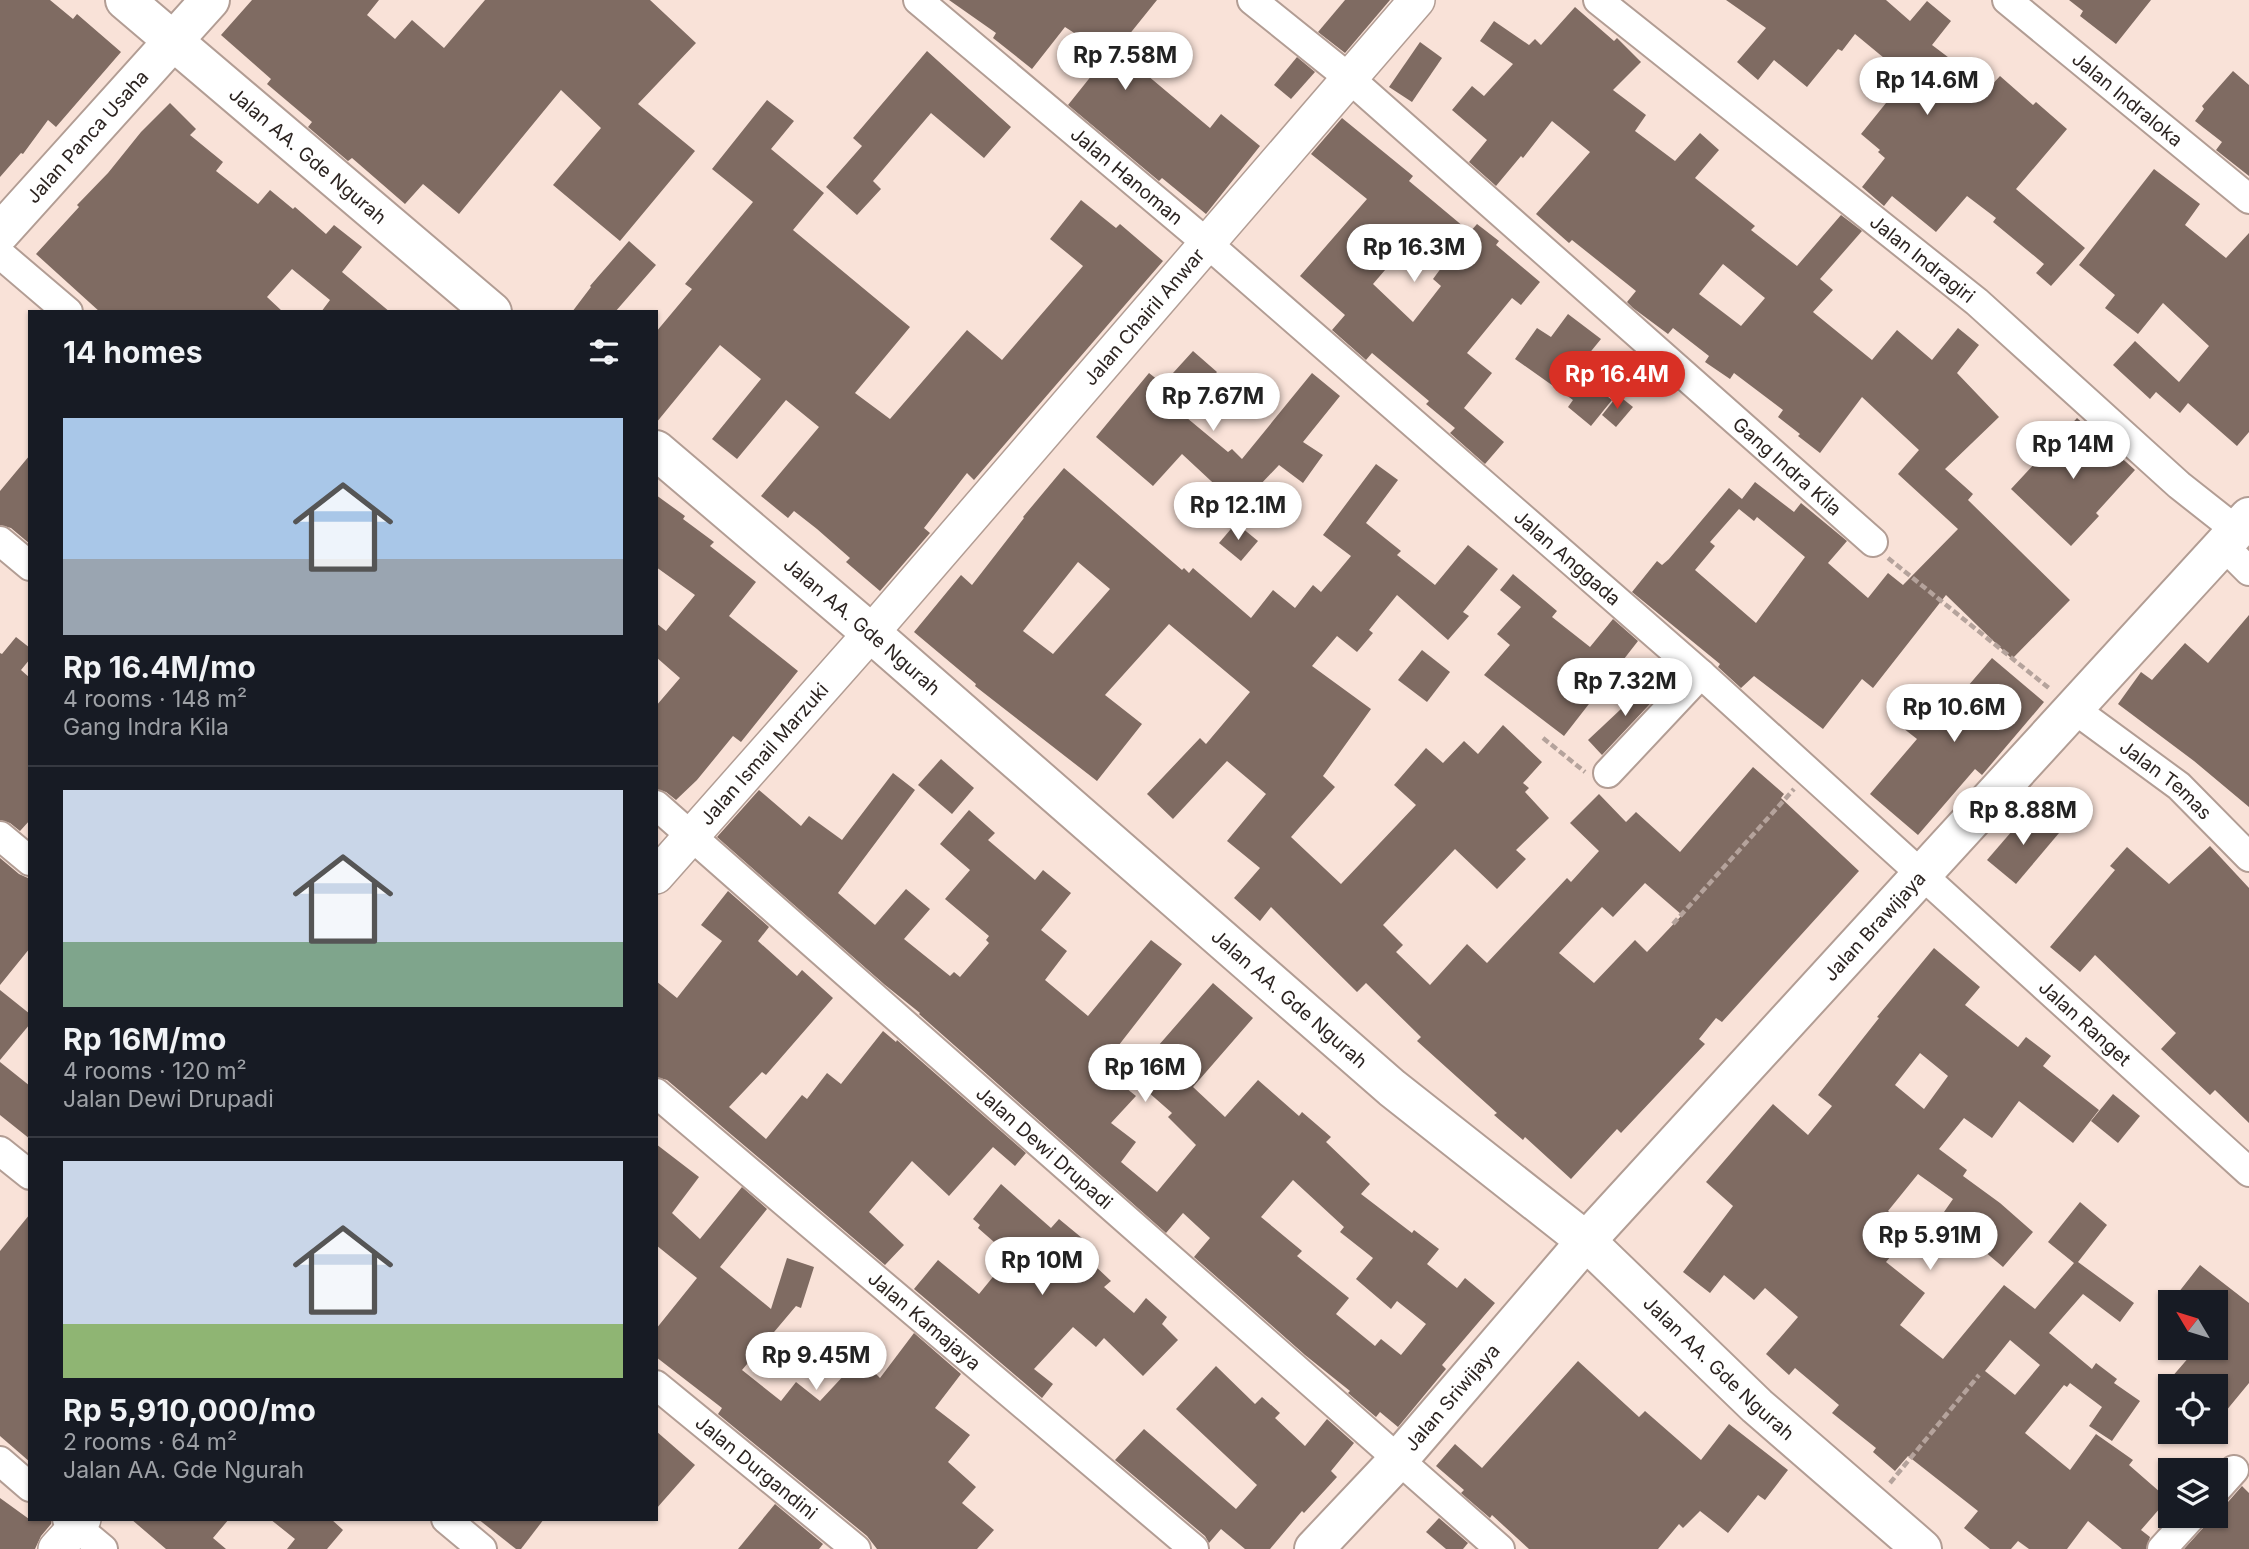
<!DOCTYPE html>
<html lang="en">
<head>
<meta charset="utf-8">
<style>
  :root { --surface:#171b24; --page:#242831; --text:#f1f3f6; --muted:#9ea1a6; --line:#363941; --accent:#d93025 }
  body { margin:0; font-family:Inter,sans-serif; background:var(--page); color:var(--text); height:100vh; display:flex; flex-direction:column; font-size:26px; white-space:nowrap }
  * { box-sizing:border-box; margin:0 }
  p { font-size:23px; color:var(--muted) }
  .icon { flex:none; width:38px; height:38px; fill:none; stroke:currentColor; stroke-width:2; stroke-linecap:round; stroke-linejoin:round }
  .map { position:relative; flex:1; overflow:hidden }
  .panel { position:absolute; left:28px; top:310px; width:630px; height:1211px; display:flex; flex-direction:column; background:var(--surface); border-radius:0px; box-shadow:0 2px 5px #0004 }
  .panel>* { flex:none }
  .needle { width:46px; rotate:308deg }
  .fabs { position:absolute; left:2158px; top:1290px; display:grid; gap:14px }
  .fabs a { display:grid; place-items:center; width:70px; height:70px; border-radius:0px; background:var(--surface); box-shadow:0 2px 5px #0004; font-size:35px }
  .price { position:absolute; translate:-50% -60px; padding:0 16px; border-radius:24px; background:#fff; color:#222; font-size:23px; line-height:46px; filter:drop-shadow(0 2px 4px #0008) }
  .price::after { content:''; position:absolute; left:50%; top:42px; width:21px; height:16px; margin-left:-10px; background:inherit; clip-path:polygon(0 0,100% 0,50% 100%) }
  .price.on { background:var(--accent); color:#fff }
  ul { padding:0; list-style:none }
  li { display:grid; align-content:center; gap:14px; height:371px; padding:0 35px }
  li+li { border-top:2px solid var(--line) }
  li span { display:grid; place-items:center; height:217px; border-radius:0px; color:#555 }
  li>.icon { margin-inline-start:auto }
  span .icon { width:126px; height:126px; fill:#fffc; stroke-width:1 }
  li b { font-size:30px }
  h2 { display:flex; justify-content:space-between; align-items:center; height:84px; padding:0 35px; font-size:30px }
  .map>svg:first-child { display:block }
  .building { fill:#7f6b62; fill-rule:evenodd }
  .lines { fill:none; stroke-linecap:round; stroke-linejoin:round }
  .minor-casing { stroke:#b29d94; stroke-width:32 }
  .tertiary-casing { stroke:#b29d94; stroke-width:38 }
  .secondary-casing { stroke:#b29d94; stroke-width:42 }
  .primary-casing { stroke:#b29d94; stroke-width:42 }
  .path { stroke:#b5a39c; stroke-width:4.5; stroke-dasharray:7 3.5; stroke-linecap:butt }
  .minor { stroke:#fff; stroke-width:28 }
  .tertiary { stroke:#fff; stroke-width:35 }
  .secondary { stroke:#fff; stroke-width:38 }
  .primary { stroke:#fff; stroke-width:38 }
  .labels { text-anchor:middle; stroke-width:6; stroke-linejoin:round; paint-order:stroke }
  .street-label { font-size:19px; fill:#2c2421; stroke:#fcf2ee }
</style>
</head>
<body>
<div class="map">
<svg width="2249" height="1549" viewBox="0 0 2249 1549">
  <rect width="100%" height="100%" fill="#f9e2d8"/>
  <g class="building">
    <polygon points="0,0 50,0 73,19 77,14 121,52 56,127 48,120 23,154 21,153 0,177"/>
    <polygon points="252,0 379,0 367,15 395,39 412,20 444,48 485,0 650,0 696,43 638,104 695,151 620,241 553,185 601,128 561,90 459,214 423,184 405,204 352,158 348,161 308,127 312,122 267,84 271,79 221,35"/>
    <polygon points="949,0 1157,0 1124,41 1149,60 1141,70 1210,128 1221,114 1260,146 1206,214 1162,178 1159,181 1068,105 1108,55 1065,27 1032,69 993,38 996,33"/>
    <polygon points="1345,0 1390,0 1345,53 1318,32"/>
    <polygon points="1726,0 1886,0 1910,21 1927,1 1951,21 1932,45 1989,88 2000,76 2033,105 2036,102 2067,129 2016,189 2085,248 2051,286 2036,273 2044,264 1993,222 1996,218 1967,196 1936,232 1892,196 1884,206 1862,187 1885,158 1878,152 1880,150 1861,134 1907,77 1855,34 1842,51 1838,49 1807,87 1774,60 1758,80 1737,62 1766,28"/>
    <polygon points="2069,0 2151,0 2116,44 2080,16 2083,11"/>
    <path d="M1575 7 1614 41 1617 38 1641 62 1613 90 1646 115 1635 131 1675 161 1700 133 1719 150 1695 178 1755 226 1751 230 1797 266 1841 215 1862 231 1820 279 1833 290 1813 312 1872 360 1897 330 1932 360 1958 328 1979 345 1957 373 1999 417 1945 469 1973 494 1968 500 2070 600 2012 659 1946 595 1873 688 1862 679 1823 729 1754 676 1741 688 1718 667 1720 664 1632 592 1657 561 1662 565 1669 559 1729 488 1742 499 1755 482 1794 512 1801 503 1847 541 1828 563 1868 598 1888 573 1903 585 1958 529 1898 474 1919 450 1862 397 1820 453 1798 436 1800 434 1778 417 1783 410 1734 373 1730 379 1705 362 1709 356 1673 328 1668 334 1633 308 1627 302 1636 291 1572 240 1569 243 1536 214 1590 152 1552 121 1523 158 1521 156 1496 186 1469 162 1487 140 1452 110 1472 86 1484 96 1513 64 1480 41 1494 21 1529 45 1535 39 1541 45ZM1723 264 1765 298 1741 326 1699 294ZM1739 509 1754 521 1757 517 1805 557 1756 623 1695 570 1715 546 1710 542Z"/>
    <polygon points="1420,42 1442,58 1412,102 1389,87"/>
    <polygon points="927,51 1011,127 984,158 931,113 873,181 881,189 857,215 826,187 862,146 853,138"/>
    <polygon points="1297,57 1315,72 1291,99 1274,85"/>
    <polygon points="2233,71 2249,85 2249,176 2216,150 2222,142 2195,121 2204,109 2202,106"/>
    <polygon points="767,100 794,121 771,149 824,193 793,230 910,327 855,393 890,419 967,330 1002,360 1083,266 1050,239 1081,200 1116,228 1120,224 1163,261 974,480 967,473 924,528 930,533 880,591 846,562 850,558 817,529 794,511 788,518 761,496 819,427 786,400 737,459 712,439 761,379 720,345 656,423 656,332 692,289 685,284 753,202 712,169"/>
    <polygon points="170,103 196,129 190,135 223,162 216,171 258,204 270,190 293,209 295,207 326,234 334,225 362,247 342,272 390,312 321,312 330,300 292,269 267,297 283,312 100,312 36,254 79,207 77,205 108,173 141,132"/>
    <path d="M1342 118 1413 176 1409 181 1470 232 1477 224 1499 241 1496 245 1540 282 1521 305 1512 298 1467 353 1492 373 1464 408 1504 442 1485 464 1450 433 1455 428 1426 404 1429 401 1372 353 1366 360 1332 330 1345 315 1300 276 1367 199 1311 154ZM1416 234 1447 260 1433 279 1441 286 1413 322 1373 284Z"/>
    <polygon points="2154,169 2200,204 2185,225 2226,258 2249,233 2249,432 2237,446 2188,403 2180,413 2156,392 2150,399 2113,365 2135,341 2179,382 2209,346 2163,303 2138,334 2105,308 2115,295 2079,265"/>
    <polygon points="629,241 656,265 615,312 572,312 591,287 590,286"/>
    <polygon points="1568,314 1601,339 1583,361 1585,362 1577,373 1612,400 1591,426 1568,407 1573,400 1515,359 1537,328 1551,337"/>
    <polygon points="1193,351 1217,372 1181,413 1228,452 1232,449 1242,459 1312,373 1340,396 1303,442 1323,455 1303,483 1279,465 1239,507 1182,454 1153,486 1096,437 1149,373 1163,384"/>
    <polygon points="1618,395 1633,407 1616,427 1602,415"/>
    <polygon points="2077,418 2135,470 2096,513 2099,516 2071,546 2011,489"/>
    <polygon points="30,455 30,544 11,528 0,525 0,491"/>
    <path d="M1376 464 1398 480 1366 523 1401 551 1397 555 1435 585 1468 545 1498 569 1463 612 1469 616 1448 640 1397 595 1369 630 1373 633 1357 652 1337 636 1312 666 1371 709 1323 776 1335 787 1291 837 1341 884 1416 805 1394 785 1426 748 1443 763 1464 741 1478 754 1503 725 1542 762 1523 783 1529 788 1525 792 1549 818 1516 850 1526 859 1497 889 1455 849 1383 925 1403 945 1396 952 1430 985 1467 944 1487 963 1567 878 1571 882 1599 851 1570 823 1599 794 1626 822 1636 812 1680 852 1753 767 1784 794 1781 798 1859 871 1722 1022 1716 1018 1699 1039 1705 1044 1621 1133 1617 1129 1571 1179 1525 1137 1523 1140 1494 1115 1497 1113 1417 1041 1421 1037 1366 983 1357 992 1271 907 1260 921 1234 898 1260 868 1227 841 1266 794 1227 761 1173 819 1147 794 1200 738 1206 744 1250 692 1169 624 1105 695 1142 724 1097 781 975 686 976 684 914 632 961 575 972 585 1024 518 1023 517 1064 468 1182 570 1184 568 1189 573 1193 568 1251 618 1273 590 1295 608 1313 585 1321 592 1351 556 1323 535ZM1078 562 1110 589 1053 654 1023 631ZM1645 883 1682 915 1647 952 1635 940 1594 983 1559 953 1602 907 1613 917Z"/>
    <polygon points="656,495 685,516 683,519 714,542 710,546 756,582 729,616 798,671 741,742 733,736 697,780 676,800 666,792 656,789 656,706 680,678 656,657 656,623 666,631 695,595 656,567"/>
    <polygon points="1236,523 1258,541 1241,561 1219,543"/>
    <polygon points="1513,574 1557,611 1552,617 1590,647 1613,619 1638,641 1564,736 1484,675 1510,645 1497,634 1521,607 1500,590"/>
    <polygon points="2249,615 2249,807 2194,761 2118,704 2141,672 2152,680 2185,643 2208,663"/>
    <polygon points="16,637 30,648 30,659 21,670 30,678 30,820 20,831 10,823 0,820 0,653 2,654"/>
    <polygon points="1422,650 1450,672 1427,702 1398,680"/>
    <polygon points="1992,658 2044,702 1982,775 1975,769 1918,835 1870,794 1917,739 1894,721 1916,693 1944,714"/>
    <polygon points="1653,679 1663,690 1602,755 1588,740"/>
    <polygon points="941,759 974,788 952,814 918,785"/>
    <path d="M893 773 915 790 838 893 875 925 906 889 930 909 904 939 950 976 954 972 960 977 989 943 986 940 989 936 945 899 970 870 940 844 969 810 995 833 988 840 1035 880 1043 870 1071 893 1041 930 1067 951 1045 980 1088 1016 1151 940 1182 964 1101 1068 1136 1096 1111 1123 1136 1142 1121 1162 1157 1192 1196 1145 1168 1117 1172 1113 1131 1077 1213 983 1253 1018 1193 1087 1225 1117 1258 1080 1299 1116 1302 1112 1331 1137 1326 1142 1370 1184 1361 1194 1412 1233 1414 1230 1439 1249 1427 1264 1457 1288 1465 1278 1495 1303 1442 1365 1446 1369 1398 1427 1380 1412 1376 1417 1348 1393 1350 1391 1305 1355 1194 1257 1210 1238 1183 1213 1166 1233 919 1014 920 1013 885 985 717 837 759 790 801 826 809 816 842 840ZM1293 1180 1344 1227 1340 1232 1373 1258 1356 1279 1391 1309 1397 1301 1426 1324 1401 1355 1381 1339 1375 1346 1336 1314 1349 1298 1297 1256 1302 1251 1261 1217Z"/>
    <polygon points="2031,809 2059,833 2016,884 1987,860"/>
    <polygon points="2210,846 2249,888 2249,1123 2215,1090 2210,1095 2161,1049 2176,1033 2095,955 2080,972 2050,947 2115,870 2110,866 2127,847 2169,884"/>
    <polygon points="0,858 19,874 30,879 30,948 0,985"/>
    <polygon points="728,891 769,927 758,941 797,976 802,970 833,998 766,1075 762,1072 729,1107 766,1139 802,1095 807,1099 827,1073 841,1084 883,1031 896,1042 897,1040 1026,1153 1015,1166 993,1147 949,1196 912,1161 869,1212 904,1245 885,1265 667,1080 656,1077 656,981 677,998 722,941 701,925"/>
    <path d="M1934 948 1980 987 1965 1005 2018 1047 2026 1037 2051 1056 2043 1066 2099 1110 2073 1143 2019 1101 1992 1138 1964 1118 1939 1149 1967 1170 1963 1176 2000 1203 2033 1232 2003 1267 1984 1251 1989 1245 1944 1212 1953 1199 1918 1174 1888 1211 1912 1231 1886 1262 1925 1293 1900 1325 1943 1359 2004 1285 2035 1309 2074 1263 2048 1242 2080 1202 2107 1225 2078 1262 2134 1303 2120 1322 2083 1294 2049 1333 2092 1369 2096 1363 2117 1379 2114 1383 2140 1401 2112 1441 2089 1426 2102 1407 2070 1383 2067 1387 2064 1385 2025 1433 2070 1470 2096 1434 2133 1460 2129 1465 2168 1499 2141 1530 2150 1537 2146 1549H2122L2088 1521 2067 1549H2029L2018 1541 2011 1549H1990L1964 1528 1978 1511 1908 1456 1895 1471 1873 1452 1876 1448 1832 1413 1839 1405 1795 1368 1789 1375 1766 1354 1798 1317 1765 1288 1754 1300 1724 1275 1710 1293 1683 1272 1733 1206 1706 1182 1773 1104 1808 1135 1832 1106 1818 1095 1879 1018 1877 1017ZM1920 1053 1948 1076 1924 1109 1895 1085ZM2010 1340 2040 1365 2015 1395 1985 1371Z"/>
    <polygon points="0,990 30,1014 30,1024 0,1060"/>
    <polygon points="0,1062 30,1086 30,1139 0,1115"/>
    <polygon points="2113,1094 2140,1116 2118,1143 2091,1121"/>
    <polygon points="656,1144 699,1177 672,1213 700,1239 742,1187 767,1209 720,1267 771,1309 787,1258 814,1267 801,1308 796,1306 742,1370 781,1401 796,1382 820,1401 860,1358 880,1378 914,1333 961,1374 935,1408 970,1435 948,1462 976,1487 962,1503 994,1530 977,1549 877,1549 867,1536 718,1414 722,1408 656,1357 656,1329 697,1278 656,1245"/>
    <polygon points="1001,1184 1051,1228 1059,1219 1082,1238 1075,1247 1111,1281 1104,1287 1134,1313 1146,1298 1167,1317 1162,1324 1178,1340 1143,1376 1104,1338 1096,1347 1073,1327 1034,1369 1053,1384 1042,1398 914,1289 938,1260 979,1294 1010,1256 978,1228 980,1225 973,1219"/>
    <polygon points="30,1214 30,1462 0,1436 0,1251"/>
    <polygon points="2200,1265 2249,1303 2249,1383 2216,1423 2216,1386 2164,1386 2197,1348 2216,1348 2216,1302 2171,1302"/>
    <polygon points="1578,1361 1639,1417 1645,1411 1701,1460 1729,1424 1788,1470 1765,1500 1758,1495 1728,1533 1700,1511 1683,1528 1679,1524 1658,1549 1529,1549 1492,1515 1490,1518 1461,1493 1464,1490 1436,1466 1455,1444 1482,1468"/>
    <polygon points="1216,1366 1255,1404 1262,1397 1280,1413 1275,1418 1305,1446 1327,1419 1354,1443 1331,1471 1337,1477 1304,1513 1302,1511 1270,1549 1245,1549 1221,1529 1209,1543 1205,1536 1115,1460 1144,1429 1236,1509 1257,1485 1176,1409"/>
    <polygon points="656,1431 695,1465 656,1509"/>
    <polygon points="2242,1486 2249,1493 2249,1549 2184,1549 2204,1527 2208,1516 2216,1516 2216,1506 2228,1502"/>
    <polygon points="0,1498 29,1519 51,1519 51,1524 41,1536 35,1549 0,1549"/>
    <polygon points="775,1504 823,1544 819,1549 738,1549"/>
    <polygon points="1439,1518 1468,1543 1463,1549 1446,1549 1426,1532"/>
    <polygon points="131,1519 229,1519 213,1538 226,1549 166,1549"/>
    <polygon points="270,1519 331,1519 343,1530 327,1549 287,1549 295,1539"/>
    <polygon points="478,1519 544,1519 521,1549 516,1549"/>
  </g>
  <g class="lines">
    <g class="minor-casing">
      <g id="minor">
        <path id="s1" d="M918 0 1208 244 1701 674 2249 1172"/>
        <path id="s2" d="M1252 0 1349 78 1873 542"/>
        <path id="s3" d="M1598 0 1977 302 2179 485 2236 530"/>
        <path id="s4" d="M2007 0 2249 199"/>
        <polyline points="0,254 68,312"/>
        <polyline points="0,541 30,566"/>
        <polyline points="2223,545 2249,571"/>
        <path id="s5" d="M2074 709 2179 786 2249 857"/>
        <polyline points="1608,773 1701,674"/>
        <path id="s6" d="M656 805 1500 1549"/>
        <polyline points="0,836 30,861"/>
        <path id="s7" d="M656 1093 1194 1549"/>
        <polyline points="0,1151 30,1175"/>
        <path id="s8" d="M656 1385 856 1549"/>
        <polyline points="0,1461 30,1487"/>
        <polyline points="2216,1490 2234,1470"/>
        <polyline points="67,1519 103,1549"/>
        <polyline points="446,1519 482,1549"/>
        <polyline points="2162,1549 2192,1516"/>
      </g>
    </g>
    <g class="tertiary-casing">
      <g id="tertiary">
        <path id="s9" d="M656 876 871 633 1417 0"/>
        <polyline points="56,1549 83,1519"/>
      </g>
    </g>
    <g class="secondary-casing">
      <g id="secondary">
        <path id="s10" d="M0 233 210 0"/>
      </g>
    </g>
    <g class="primary-casing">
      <g id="primary">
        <path id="s11" d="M125 0 492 312"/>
        <path id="s12" d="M656 450 871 633 1392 1088 1586 1241 1757 1406 1922 1549"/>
        <path id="s13" d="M1314 1549 1399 1459 1586 1241 2249 517"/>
      </g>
    </g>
    <g class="path">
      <polyline points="1888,558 2050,689"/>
      <polyline points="1543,738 1585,772"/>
      <polyline points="1673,924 1794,789"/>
      <polyline points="1890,1483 1979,1375"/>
    </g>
    <use href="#minor" class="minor"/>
    <use href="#tertiary" class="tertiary"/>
    <use href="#secondary" class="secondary"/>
    <use href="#primary" class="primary"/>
  </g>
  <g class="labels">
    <g class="street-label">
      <text dy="7" stroke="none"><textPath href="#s4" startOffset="156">Jalan Indraloka</textPath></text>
      <text dy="7" stroke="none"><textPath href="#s10" startOffset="130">Jalan Panca Usaha</textPath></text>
      <text dy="7" stroke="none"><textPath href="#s11" startOffset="240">Jalan AA. Gde Ngurah</textPath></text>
      <text dy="7" stroke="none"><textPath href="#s1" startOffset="273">Jalan Hanoman</textPath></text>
      <text dy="7" stroke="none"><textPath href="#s3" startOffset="415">Jalan Indragiri</textPath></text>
      <text dy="7" stroke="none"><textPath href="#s9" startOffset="742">Jalan Chairil Anwar</textPath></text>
      <text dy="7" stroke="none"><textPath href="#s2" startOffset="710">Gang Indra Kila</textPath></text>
      <text dy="7" stroke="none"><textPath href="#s1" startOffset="856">Jalan Anggada</textPath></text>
      <text dy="7" stroke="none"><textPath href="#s12" startOffset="271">Jalan AA. Gde Ngurah</textPath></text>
      <text dy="7" stroke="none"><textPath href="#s9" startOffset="163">Jalan Ismail Marzuki</textPath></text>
      <text dy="7" stroke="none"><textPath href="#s5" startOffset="116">Jalan Temas</textPath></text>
      <text dy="7" stroke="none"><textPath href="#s13" startOffset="838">Jalan Brawijaya</textPath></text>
      <text dy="7" stroke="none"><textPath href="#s12" startOffset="838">Jalan AA. Gde Ngurah</textPath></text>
      <text dy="7" stroke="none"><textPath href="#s1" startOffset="1552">Jalan Ranget</textPath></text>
      <text dy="7" stroke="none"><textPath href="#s6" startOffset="518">Jalan Dewi Drupadi</textPath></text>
      <text dy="7" stroke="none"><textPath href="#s7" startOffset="352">Jalan Kamajaya</textPath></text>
      <text dy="7" stroke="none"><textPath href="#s12" startOffset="1405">Jalan AA. Gde Ngurah</textPath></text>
      <text dy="7" stroke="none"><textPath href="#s13" startOffset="205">Jalan Sriwijaya</textPath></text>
      <text dy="7" stroke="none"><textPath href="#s8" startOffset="130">Jalan Durgandini</textPath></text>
    </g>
  </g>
</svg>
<div class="fabs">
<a><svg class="needle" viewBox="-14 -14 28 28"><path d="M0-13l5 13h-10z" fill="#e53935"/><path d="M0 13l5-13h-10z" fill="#9ea1a6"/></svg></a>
<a><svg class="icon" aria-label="locate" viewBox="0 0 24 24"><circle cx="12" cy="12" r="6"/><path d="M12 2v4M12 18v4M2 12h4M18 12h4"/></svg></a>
<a><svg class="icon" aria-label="layers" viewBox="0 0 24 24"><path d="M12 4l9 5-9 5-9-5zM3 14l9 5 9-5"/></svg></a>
</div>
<b class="price" style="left:1125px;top:92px">Rp 7.58M</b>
<b class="price" style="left:1927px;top:117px">Rp 14.6M</b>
<b class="price" style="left:1414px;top:284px">Rp 16.3M</b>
<b class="price on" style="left:1617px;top:411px">Rp 16.4M</b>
<b class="price" style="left:1213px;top:433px">Rp 7.67M</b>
<b class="price" style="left:2073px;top:481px">Rp 14M</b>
<b class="price" style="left:1238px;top:542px">Rp 12.1M</b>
<b class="price" style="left:1625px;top:718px">Rp 7.32M</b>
<b class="price" style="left:1954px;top:744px">Rp 10.6M</b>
<b class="price" style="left:2023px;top:847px">Rp 8.88M</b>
<b class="price" style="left:1145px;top:1104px">Rp 16M</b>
<b class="price" style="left:1930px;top:1272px">Rp 5.91M</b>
<b class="price" style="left:1042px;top:1297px">Rp 10M</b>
<b class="price" style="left:816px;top:1392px">Rp 9.45M</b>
<section class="panel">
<h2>14 homes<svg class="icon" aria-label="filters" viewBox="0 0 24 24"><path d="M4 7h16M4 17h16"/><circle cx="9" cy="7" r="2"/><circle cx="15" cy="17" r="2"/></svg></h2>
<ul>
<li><span style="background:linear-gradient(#a9c7e8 65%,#9aa5b1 0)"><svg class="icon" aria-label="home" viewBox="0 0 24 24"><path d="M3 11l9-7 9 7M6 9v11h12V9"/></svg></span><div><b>Rp 16.4M/mo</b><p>4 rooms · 148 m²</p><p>Gang Indra Kila</p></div></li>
<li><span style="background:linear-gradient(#c9d6e8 70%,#7fa58c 0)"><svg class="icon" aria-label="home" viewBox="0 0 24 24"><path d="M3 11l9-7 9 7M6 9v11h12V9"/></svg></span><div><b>Rp 16M/mo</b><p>4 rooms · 120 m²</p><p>Jalan Dewi Drupadi</p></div></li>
<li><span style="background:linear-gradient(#c9d6e8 75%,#8fb573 0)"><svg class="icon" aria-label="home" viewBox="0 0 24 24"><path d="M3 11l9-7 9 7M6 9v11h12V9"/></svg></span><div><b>Rp 5,910,000/mo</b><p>2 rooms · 64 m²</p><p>Jalan AA. Gde Ngurah</p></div></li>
</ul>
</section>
</div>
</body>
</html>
